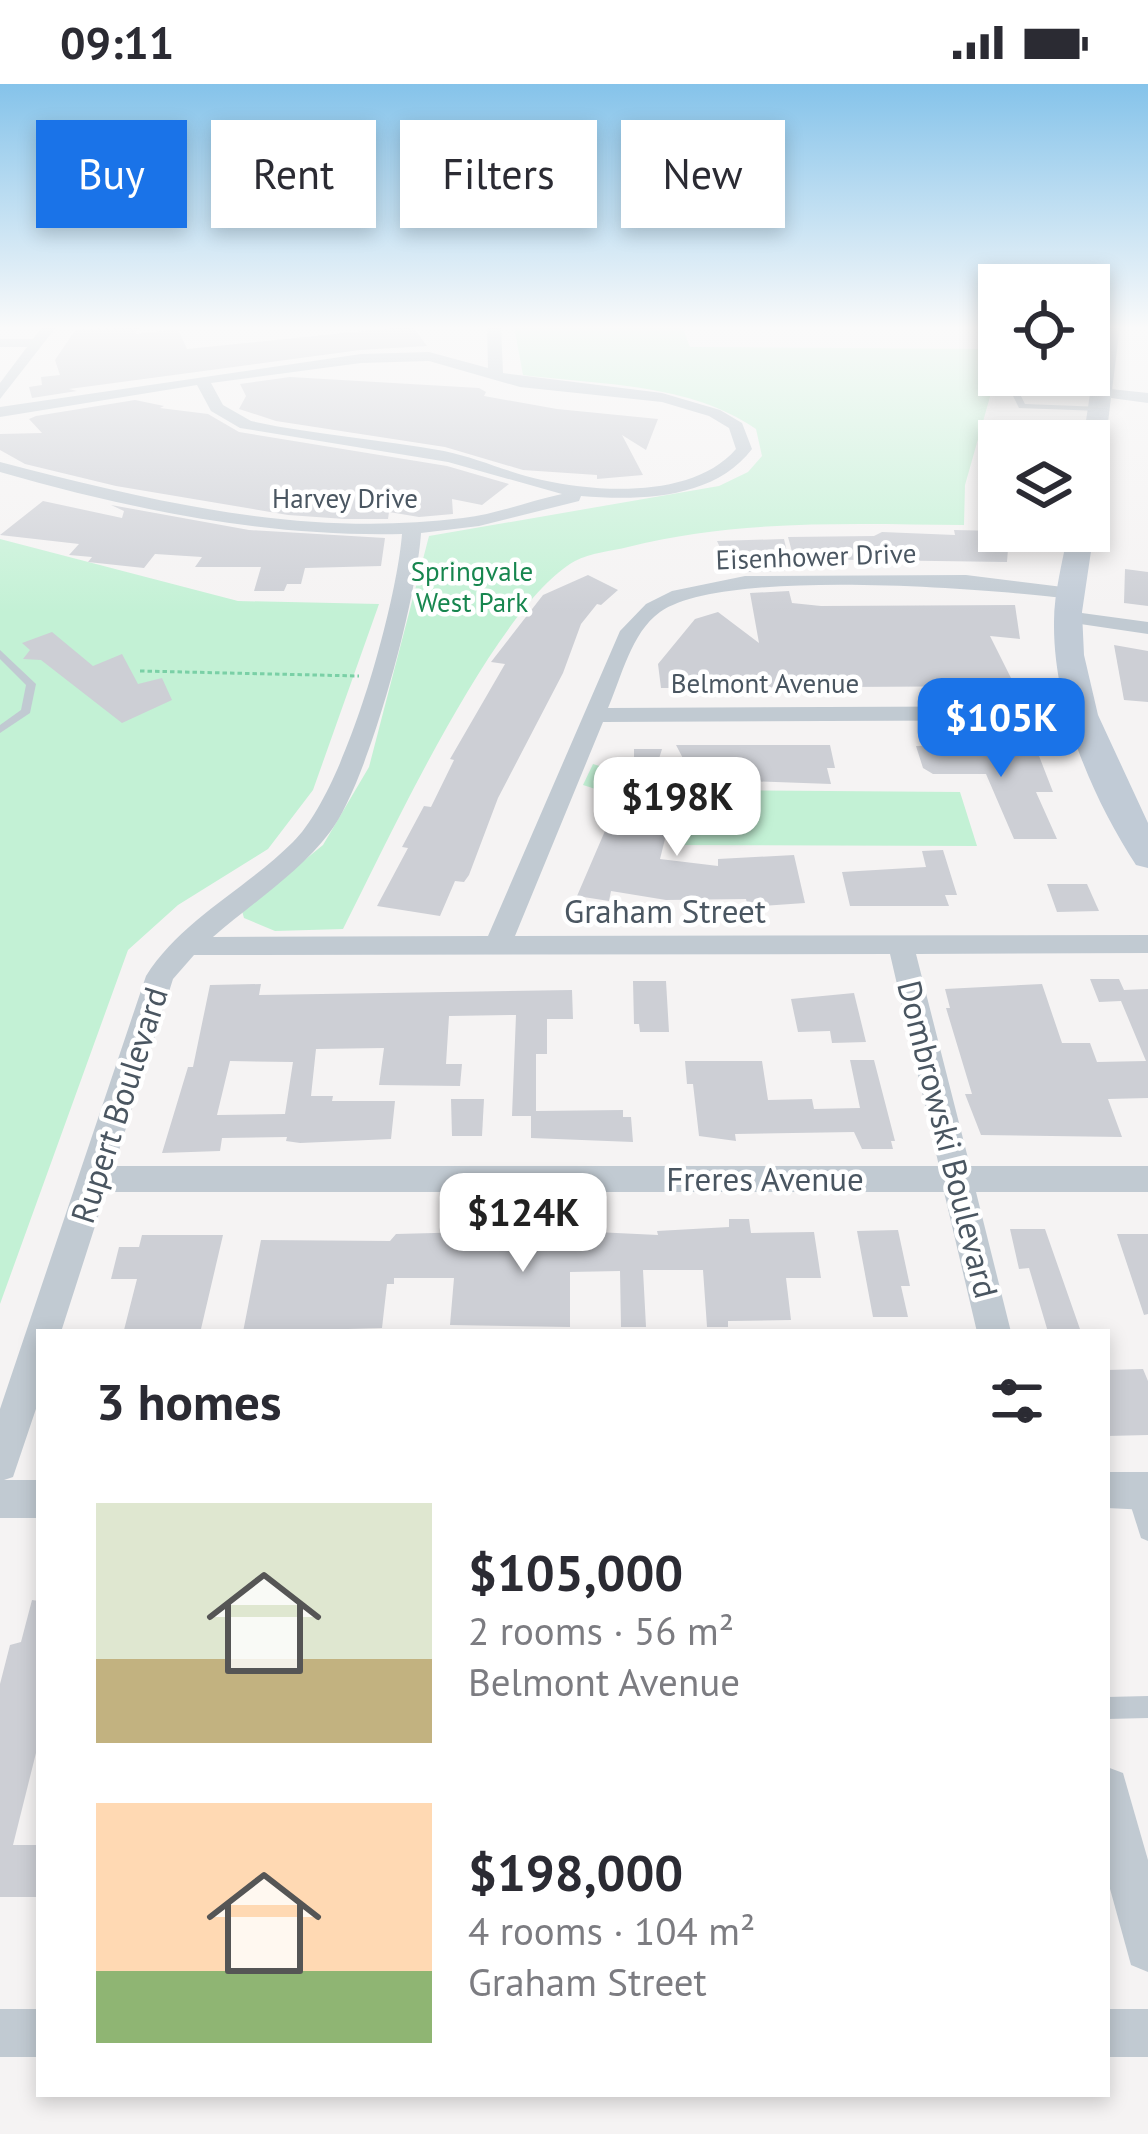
<!DOCTYPE html>
<html lang="en">
<head>
<meta charset="utf-8">
<style>
  :root { --surface:#fff; --page:#f2f2f3; --text:#2b2b33; --muted:#7c7c81; --accent:#1a73e8 }
  body { margin:0; font-family:"PT Sans",sans-serif; background:var(--page); color:var(--text); height:100vh; display:flex; flex-direction:column; font-size:45px; white-space:nowrap }
  * { box-sizing:border-box; margin:0 }
  p { font-size:39px; color:var(--muted) }
  .icon { flex:none; width:66px; height:66px; fill:none; stroke:currentColor; stroke-width:2; stroke-linecap:round; stroke-linejoin:round }
  .map { position:relative; flex:1; overflow:hidden }
  .details { position:absolute; left:36px; top:1245px; width:1074px; height:768px; display:flex; flex-direction:column; background:var(--surface); border-radius:0px; box-shadow:0 6px 18px #0003 }
  .details>* { flex:none }
  .top-card { position:absolute; left:36px; top:36px; width:1077px; height:108px; display:flex; gap:24px }
  .tools { position:absolute; left:978px; top:180px; display:grid; gap:24px }
  .tools a { display:grid; place-items:center; width:132px; height:132px; border-radius:0px; background:var(--surface); box-shadow:0 6px 18px #0003; font-size:60px }
  .price { position:absolute; translate:-50% -102px; padding:0 27px; border-radius:24px; background:#fff; color:#222; font-size:39px; line-height:78px; filter:drop-shadow(0 3px 6px #0008) }
  .price::after { content:''; position:absolute; left:50%; top:72px; width:36px; height:27px; margin-left:-18px; background:inherit; clip-path:polygon(0 0,100% 0,50% 100%) }
  .price.selected { background:var(--accent); color:#fff }
  ul { padding:0; list-style:none }
  li { display:flex; align-items:center; gap:36px; height:300px; padding:0 60px }
  li span { display:grid; place-items:center; flex:none; width:336px; height:240px; border-radius:0px; color:#555 }
  li>.icon { margin-inline-start:auto }
  span .icon { width:144px; height:144px; fill:#fffc; stroke-width:1 }
  li b { font-size:51px }
  h2 { display:flex; justify-content:space-between; align-items:center; height:144px; padding:0 60px; font-size:51px }
  .tag { padding:0 42px; border-radius:0px; background:var(--surface); box-shadow:0 6px 18px #0003; font-size:42px; line-height:108px }
  .tag.selected { background:var(--accent); color:#fff }
  .status { display:flex; justify-content:space-between; align-items:center; height:84px; padding:0 60px; background:var(--surface); direction:ltr }
  .status svg { height:33px; fill:currentColor }
  .map>svg:first-child { display:block }
  .green { fill:#c3f1d5 }
  .building { fill:#cdcfd5; fill-rule:evenodd }
  .lines { fill:none; stroke-linecap:round; stroke-linejoin:round }
  .path { stroke:#7ad0a6; stroke-width:3; stroke-dasharray:4.5 3; stroke-linecap:butt }
  .service { fill:#c1cad2; fill-rule:evenodd }
  .minor { fill:#c1cad2; fill-rule:evenodd }
  .secondary { fill:#c1cbd6; fill-rule:evenodd }
  .labels { text-anchor:middle; stroke-width:9; stroke-linejoin:round; paint-order:stroke }
  .far-street-label { font-size:27px; fill:#4a5661; stroke:#fff }
  .far-park-label { font-size:27px; fill:#17864f; stroke:#fff }
  .street-label { font-size:33px; fill:#4a5661; stroke:#fff }
</style>
</head>
<body>
<div class="status"><b>09:11</b><svg viewBox="0 0 49 12"><path d="M0 12V9h3v3zM5 12V6h3v6zM10 12V3h3v9zM15 12V0h3v12zM26 1h20v11H26zM47 4h2v5h-2z"/></svg></div>
<div class="map">
<svg width="1148" height="2050" viewBox="0 0 1148 2050">
  <rect width="100%" height="100%" fill="#f5f3f3"/>
  <g class="green">
    <path d="M514 242H682L690 263 999 265V281L965 401 964 441C852 440 738 435 628 463 612 467 590 469 575 477 495 522 388 757 343 845L275 847 244 834 242 827 323 761 369 683 429 452 719 402 748 388 762 372 756 345C690 299 601 301 523 291Z"/>
    <polygon points="0,455 238,517 379,520 313,706 268,765 178,821 128,866 0,1220"/>
    <polygon points="593,680 675,706 960,708 977,762 675,761 682,733 583,701"/>
  </g>
  <g class="building">
    <polygon points="412,242 427,262 360,266 69,305 77,307 32,314 29,303 42,301 41,293 60,291 55,276 76,245 139,244 135,250 178,245 187,265"/>
    <polygon points="290,293 479,304 486,308 484,312 557,325 658,335 646,366 622,351 643,391 597,395 597,391 523,386 445,363 276,337 239,325 246,312 240,300"/>
    <polygon points="135,316 164,322 160,324 208,330 239,348 447,382 509,400 482,421 452,415 453,430 419,433 389,428 388,435 345,435 288,431 116,402 25,380 0,366 0,350 42,349 29,335 36,332"/>
    <polygon points="43,417 122,434 124,427 111,421 249,446 385,454 381,482 305,484 301,500 287,500 284,507 254,507 261,483 195,483 202,473 155,470 144,484 88,478 92,473 69,471 79,460 0,451"/>
    <polygon points="954,446 999,447 1009,452 1007,478 794,475 788,453 874,452 882,448 955,451"/>
    <polygon points="784,455 789,476 782,477 785,487 746,488 744,479 727,479 717,457"/>
    <polygon points="1125,485 1148,488 1148,522 1124,519"/>
    <polygon points="588,491 618,506 601,521 597,520 581,540 563,589 498,714 469,791 464,798 455,797 440,832 377,822 408,764 402,763 424,722 431,723 454,676 450,675 505,580 491,578 543,511"/>
    <polygon points="789,507 792,519 821,522 1015,521 1020,555 990,552 1015,602 661,604 658,580 695,535 718,528 759,559 750,509"/>
    <polygon points="52,548 93,582 122,570 138,600 162,594 172,616 122,639 41,576 23,575 30,566 22,559"/>
    <polygon points="1114,561 1148,567 1148,618 1124,616"/>
    <polygon points="1034,659 1053,708 1036,708 1057,755 1014,755 986,690 933,690 923,684 916,662"/>
    <polygon points="676,661 830,661 835,684 827,684 831,700 717,696 715,682 687,682"/>
    <polygon points="634,665 662,665 639,739 668,743 660,775 718,782 718,775 794,771 805,819 748,823 746,815 666,816 611,807 609,817 577,812 620,712 630,714 628,674 634,674"/>
    <polygon points="943,766 957,811 945,811 949,822 850,822 842,788 926,783 922,767"/>
    <polygon points="1047,800 1087,800 1099,827 1057,828"/>
    <polygon points="1090,895 1119,895 1124,906 1148,905 1148,1014 1108,1015 1122,1053 981,1051 965,1010 972,1010 946,924 950,924 945,905 1042,900 1062,959 1090,959 1097,978 1146,977 1121,917 1099,918"/>
    <polygon points="633,897 666,897 669,948 640,948 639,940 634,940"/>
    <path d="M261 900 259 911 572 906 573 935H547V970H536V1027L623 1026V1033H631L633 1058 531 1054V1032H512L516 931 449 932 446 980H462L460 1002 379 1001 384 964 316 965 311 1012H333L332 1017H395L391 1055 300 1059 286 1057 287 1053 222 1054 220 1067 162 1069 188 983H193L210 901ZM230 977 293 978 285 1030 217 1031Z"/>
    <polygon points="854,909 866,958 832,959 830,947 798,948 791,915"/>
    <polygon points="850,976 874,976 895,1057 891,1057 893,1065 862,1065 854,1048 735,1050 736,1057 699,1052 693,1000 687,1000 685,977 762,977 768,1016 812,1015 814,1025 860,1024"/>
    <polygon points="451,1015 484,1015 482,1052 452,1052"/>
    <polygon points="729,1135 749,1135 751,1149 814,1148 821,1194 786,1194 791,1236 728,1237 728,1243 707,1243 703,1186 643,1186 646,1243 621,1243 620,1187 570,1188 570,1243 450,1241 454,1194 394,1194 394,1200 387,1200 382,1244 243,1248 261,1156 390,1157 396,1150 554,1146 658,1151 657,1147 729,1143"/>
    <polygon points="1010,1145 1045,1145 1081,1248 1048,1248 1029,1184 1019,1185"/>
    <polygon points="898,1146 910,1202 901,1202 908,1233 873,1233 857,1147"/>
    <polygon points="1117,1150 1148,1150 1148,1230 1144,1231"/>
    <polygon points="142,1151 223,1151 201,1245 124,1246 137,1195 111,1195 119,1163 139,1163"/>
    <polygon points="1143,1285 1148,1297 1148,1351 1107,1352 1107,1286"/>
    <polygon points="32,1516 39,1517 39,1657 13,1761 39,1761 39,1813 0,1813 0,1600 10,1561 21,1558"/>
  </g>
  <g class="lines">
    <polyline class="path" points="140,587 359,592"/>
    <g class="service">
      <polygon points="1102,300 1105,304 1018,306 1025,320 1103,323 1104,325 1100,327 1019,324 1009,304 1013,302"/>
      <polygon points="0,566 36,600 30,629 0,649 0,641 21,626 26,601 0,575"/>
      <polygon points="1136,1401 1143,1403 1148,1418 1148,1457 1141,1454 1127,1410 1129,1403"/>
      <polygon points="1148,1612 1148,1634 1107,1635 1107,1613"/>
    </g>
    <g class="minor">
      <polygon points="43,242 57,242 0,315 0,299 27,263 0,263 0,255 33,255"/>
      <path d="M487 242H501L503 289 662 309 720 326 742 339 752 365C714 415 640 417 581 412L579 417 479 442 421 449C417 514 369 697 330 748 298 790 252 819 213 853L488 852 620 547 646 520 672 507 745 492 966 491 1079 505 1082 509 1072 515C990 505 724 483 660 528 631 549 622 592 608 624L1081 622 1092 629 1081 636 603 638 515 852 1148 851V869L916 870 970 1082H1148V1108H976L1011 1248H977L944 1108H106L61 1248H39V1316L13 1393 4 1396H39V1434H0V1325L146 892C181 836 246 805 293 758 345 707 396 524 402 450 264 453 133 426 0 388V378C154 418 304 454 463 434 497 430 529 417 562 410L448 378 240 344 211 327 197 301 0 333V323L361 270 429 268 488 284ZM429 277 520 303 662 318 709 332 729 344 736 365C694 414 600 409 542 396 509 389 478 374 444 367 380 355 315 351 251 337L223 321 211 299 361 279ZM890 870 939 1082H114L173 895 194 871Z"/>
      <polygon points="1101,304 1148,309 1148,319 1096,312 1096,306"/>
      <polygon points="1067,527 1148,538 1148,550 1060,537 1057,533"/>
      <polygon points="1107,1388 1148,1388 1148,1426 1107,1424"/>
      <polygon points="1107,1683 1123,1689 1148,1776 1148,1888 1131,1881 1107,1794"/>
      <rect x="0" y="1925" width="39" height="48"/>
      <rect x="1107" y="1925" width="41" height="48"/>
    </g>
    <g class="secondary">
      <polygon points="1100,242 1120,242 1101,394 1089,401 1089,357 1083,357"/>
      <path d="M1090 442 1094 447 1082 528 1084 571 1098 631 1148 739V784L1136 781C1091 712 1053 621 1054 538 1054 508 1063 477 1068 447H1089Z"/>
    </g>
  </g>
  <linearGradient id="sky" x2="0" y2="1"><stop stop-color="#85c3ea"/><stop offset="0.46" stop-color="#fafafa"/><stop offset="1" stop-color="#fafafa" stop-opacity="0"/></linearGradient>
  <rect width="1148" height="529" fill="url(#sky)"/>
  <g class="labels">
    <g class="far-street-label">
      <text x="345" y="424">Harvey Drive</text>
      <text transform="translate(816 473) rotate(-2)" y="9">Eisenhower Drive</text>
      <text x="765" y="609">Belmont Avenue</text>
    </g>
    <g class="far-park-label">
      <text x="472" y="497">Springvale<tspan x="472" dy="31">West Park</tspan></text>
    </g>
    <g class="street-label">
      <text x="665" y="839">Graham Street</text>
      <text transform="translate(119 1021) rotate(-72)" y="12">Rupert Boulevard</text>
      <text transform="translate(948 1055) rotate(76)" y="12">Dombrowski Boulevard</text>
      <text x="765" y="1107">Freres Avenue</text>
    </g>
  </g>
</svg>
<div class="tools">
<a><svg class="icon" aria-label="locate" viewBox="0 0 24 24"><circle cx="12" cy="12" r="6"/><path d="M12 2v4M12 18v4M2 12h4M18 12h4"/></svg></a>
<a><svg class="icon" aria-label="layers" viewBox="0 0 24 24"><path d="M12 4l9 5-9 5-9-5zM3 14l9 5 9-5"/></svg></a>
</div>
<b class="price selected" style="left:1001px;top:696px">$105K</b>
<b class="price" style="left:677px;top:775px">$198K</b>
<b class="price" style="left:523px;top:1191px">$124K</b>
<div class="top-card">
<a class="tag selected">Buy</a>
<a class="tag">Rent</a>
<a class="tag">Filters</a>
<a class="tag">New</a>
</div>
<section class="details">
<h2>3 homes<svg class="icon" aria-label="filters" viewBox="0 0 24 24"><path d="M4 7h16M4 17h16"/><circle cx="9" cy="7" r="2"/><circle cx="15" cy="17" r="2"/></svg></h2>
<ul>
<li><span style="background:linear-gradient(#dfe7d0 65%,#c2b280 0)"><svg class="icon" aria-label="home" viewBox="0 0 24 24"><path d="M3 11l9-7 9 7M6 9v11h12V9"/></svg></span><div><b>$105,000</b><p>2 rooms · 56 m²</p><p>Belmont Avenue</p></div></li>
<li><span style="background:linear-gradient(#ffd9b3 70%,#8fb573 0)"><svg class="icon" aria-label="home" viewBox="0 0 24 24"><path d="M3 11l9-7 9 7M6 9v11h12V9"/></svg></span><div><b>$198,000</b><p>4 rooms · 104 m²</p><p>Graham Street</p></div></li>
</ul>
</section>
</div>
</body>
</html>
